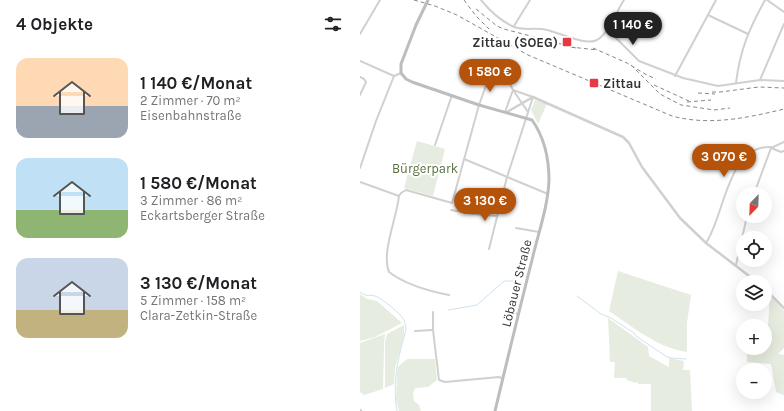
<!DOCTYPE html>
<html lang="de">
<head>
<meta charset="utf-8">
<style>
  :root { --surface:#fff; --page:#f2f2f2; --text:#202124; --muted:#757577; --accent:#b45309 }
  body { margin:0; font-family:Karla,sans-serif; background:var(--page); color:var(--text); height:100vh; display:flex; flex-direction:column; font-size:15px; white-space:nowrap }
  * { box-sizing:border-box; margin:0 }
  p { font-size:13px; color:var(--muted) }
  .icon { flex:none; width:22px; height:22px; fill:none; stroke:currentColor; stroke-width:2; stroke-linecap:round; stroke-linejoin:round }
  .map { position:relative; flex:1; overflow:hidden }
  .sheet { display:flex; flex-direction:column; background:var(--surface); width:360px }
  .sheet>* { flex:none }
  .needle { width:26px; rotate:203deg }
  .buttons { position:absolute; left:376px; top:187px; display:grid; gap:8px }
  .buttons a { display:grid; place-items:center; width:36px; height:36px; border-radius:50%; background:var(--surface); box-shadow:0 4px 16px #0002; font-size:20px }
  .price { position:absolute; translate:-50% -34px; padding:0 9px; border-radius:14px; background:var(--accent); color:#fff; font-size:13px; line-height:26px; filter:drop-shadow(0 1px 2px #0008) }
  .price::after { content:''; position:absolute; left:50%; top:24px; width:12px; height:9px; margin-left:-6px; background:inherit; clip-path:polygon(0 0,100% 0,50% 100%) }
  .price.on { background:#222; color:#fff }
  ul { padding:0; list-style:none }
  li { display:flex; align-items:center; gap:12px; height:100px; padding:0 16px }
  li span { display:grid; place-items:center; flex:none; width:112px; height:80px; border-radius:12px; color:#555 }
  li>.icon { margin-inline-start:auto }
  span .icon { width:48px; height:48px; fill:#fffc; stroke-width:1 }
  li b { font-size:17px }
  h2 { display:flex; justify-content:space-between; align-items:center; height:48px; padding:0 16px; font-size:17px }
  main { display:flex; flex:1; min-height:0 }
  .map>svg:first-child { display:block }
  .green { fill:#e6ecdf }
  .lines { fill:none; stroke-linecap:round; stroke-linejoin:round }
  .stream { stroke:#cfe2ee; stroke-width:1 }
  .minor { stroke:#d0d0d0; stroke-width:2 }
  .tertiary { stroke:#d0d0d0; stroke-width:2.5 }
  .secondary { stroke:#bdbdbd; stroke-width:3 }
  .rail { stroke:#888; stroke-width:1; stroke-dasharray:4 3; stroke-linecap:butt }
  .poi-dot { fill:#e63946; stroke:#fff; stroke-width:1.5 }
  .labels { text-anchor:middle; stroke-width:4; stroke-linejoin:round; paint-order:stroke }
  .poi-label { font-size:13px; font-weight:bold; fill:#333; stroke:#fff; text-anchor:end }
  .park-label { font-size:13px; fill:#56703f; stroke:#fff }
  .street-label { font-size:13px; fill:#333; stroke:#fff }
</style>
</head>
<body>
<main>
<section class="sheet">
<h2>4 Objekte<svg class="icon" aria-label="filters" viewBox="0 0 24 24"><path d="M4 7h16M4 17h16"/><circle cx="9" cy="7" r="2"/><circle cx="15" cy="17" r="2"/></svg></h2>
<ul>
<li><span style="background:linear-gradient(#ffd9b3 60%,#9aa5b1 0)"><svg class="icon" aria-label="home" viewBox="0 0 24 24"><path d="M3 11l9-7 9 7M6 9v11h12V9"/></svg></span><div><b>1 140 €/Monat</b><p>2 Zimmer · 70 m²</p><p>Eisenbahnstraße</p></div></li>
<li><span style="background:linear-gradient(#bfe0f5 65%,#8fb573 0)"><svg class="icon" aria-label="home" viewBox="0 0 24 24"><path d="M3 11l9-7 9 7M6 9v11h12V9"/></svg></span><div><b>1 580 €/Monat</b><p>3 Zimmer · 86 m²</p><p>Eckartsberger Straße</p></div></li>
<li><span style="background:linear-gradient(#c9d6e8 65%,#c2b280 0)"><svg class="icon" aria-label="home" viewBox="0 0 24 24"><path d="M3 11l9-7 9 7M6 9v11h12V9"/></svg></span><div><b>3 130 €/Monat</b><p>5 Zimmer · 158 m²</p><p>Clara-Zetkin-Straße</p></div></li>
</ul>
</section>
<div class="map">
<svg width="424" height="411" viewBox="0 0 424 411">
  <rect width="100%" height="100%" fill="#fff"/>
  <g class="green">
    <polygon points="175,100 187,104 178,124 171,110"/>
    <polygon points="57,141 85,149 73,196 44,188"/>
    <path d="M258 271 331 295 327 323V352C298 348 273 327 249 311Z"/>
    <polygon points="0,294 7,299 17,301 42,323 15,337 0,341"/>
    <polygon points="410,295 424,311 424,348 418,354 424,355 424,395 416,392 411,364 387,362 387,348 405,348 405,326 408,326"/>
    <polygon points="248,318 288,347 289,356 309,367 309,358 324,361 323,370 330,370 332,411 291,411 291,384 278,384 278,382 276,383 267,380 266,378 254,378 255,362 250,362"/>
    <polygon points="44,325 44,335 35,368 34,384 25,388 25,343 27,334"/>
    <polygon points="25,334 24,344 23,389 4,395 0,392 0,343"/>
    <polygon points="47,359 75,359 77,380 68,387 55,388 53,394 54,401 59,405 61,411 39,411 36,399 37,372 38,367"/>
  </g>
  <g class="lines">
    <g class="stream">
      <path d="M0 292C9 298 8 294 15 296 22 298 41 314 44 320 45 323 46 327 46 330 38 357 32 383 37 411"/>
      <polyline points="217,296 241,314 251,318 274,333 276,336 307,357 311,358 326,359"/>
      <polyline points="88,310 117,305 144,281 155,281"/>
    </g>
    <g class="minor">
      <path d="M121 0C130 11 141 21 154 27 165 31 176 27 187 30 200 33 226 46 237 40 249 33 256 12 264 0"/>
      <polyline points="407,0 424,12"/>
      <polyline points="348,15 388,34"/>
      <polyline points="154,26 170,0"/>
      <polyline points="247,33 253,35 279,61 323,78 358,86 400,80 424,81"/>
      <polyline points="0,34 20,0"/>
      <polyline points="0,61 34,76"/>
      <polyline points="315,76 356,0"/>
      <polyline points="0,77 4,79 6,82 0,95"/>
      <polyline points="400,80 424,24"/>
      <path d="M376 83C380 50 389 29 405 0"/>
      <polyline points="75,145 92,95"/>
      <polyline points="411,148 421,152 424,151"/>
      <polyline points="104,159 188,194"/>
      <polyline points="0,168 16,121 34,76 41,73"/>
      <polyline points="0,182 39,196 41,193 46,190 92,203 119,105 129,77 132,72 137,69 143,71 153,90 168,112"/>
      <polyline points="394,194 411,148 424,142"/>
      <path d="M39 196C37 217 21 253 29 272 46 285 68 291 89 295"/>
      <polyline points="91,210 114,214 137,216"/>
      <polyline points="156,228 179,232"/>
      <path d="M346 243C365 215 367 145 411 147"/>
      <polyline points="129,249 147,177 173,97 153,90 145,112"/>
      <polyline points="376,265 387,216"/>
      <polyline points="145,310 158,314"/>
      <polyline points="73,312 73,330 79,380 85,382 139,377 143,379"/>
      <polyline points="55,331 73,330"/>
    </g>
    <g class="tertiary">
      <polyline points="147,112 173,97 263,137 269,143 282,167 320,218 346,243 397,282"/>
      <polyline points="405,289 424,308"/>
      <polyline points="0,410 1,411"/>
    </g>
    <path class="secondary" d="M68 0 56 25 41 64V73L46 79 52 82 119 105 172 120C184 137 189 159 189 180 188 207 178 234 172 260 159 311 147 361 135 411"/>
    <g class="rail">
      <path d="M54 0 75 6 97 15 168 55 312 116C349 126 387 118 424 109"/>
      <polyline points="104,0 116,16 129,29"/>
      <polyline points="116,9 137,26 144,29 216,48"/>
      <polyline points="210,47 238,50"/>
      <polyline points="233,48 267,63 285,74 296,79"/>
      <polyline points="271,65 300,94 321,105 354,110 370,108"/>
      <polyline points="294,85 329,101"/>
      <polyline points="352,92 360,92 399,87 424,88"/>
      <polyline points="338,93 355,94"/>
      <polyline points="327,102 351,100"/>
    </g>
  </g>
  <g class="poi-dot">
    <rect x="202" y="37" width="10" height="10" rx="2"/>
    <rect x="229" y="78" width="10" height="10" rx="2"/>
  </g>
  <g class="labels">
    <g class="poi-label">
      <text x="198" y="47">Zittau (SOEG)</text>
      <text x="243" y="88" text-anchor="start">Zittau</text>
    </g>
    <g class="park-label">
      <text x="65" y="173">Bürgerpark</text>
    </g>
    <g class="street-label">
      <text transform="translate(156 283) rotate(-76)" y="5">Löbauer Straße</text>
    </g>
  </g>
</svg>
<div class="buttons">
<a><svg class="needle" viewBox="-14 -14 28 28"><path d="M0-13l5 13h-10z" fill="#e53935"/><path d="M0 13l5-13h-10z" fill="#757577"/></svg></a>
<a><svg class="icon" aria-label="locate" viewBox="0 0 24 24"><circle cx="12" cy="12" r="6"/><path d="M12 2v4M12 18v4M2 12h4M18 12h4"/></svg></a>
<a><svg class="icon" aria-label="layers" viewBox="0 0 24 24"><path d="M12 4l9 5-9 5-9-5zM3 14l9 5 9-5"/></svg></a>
<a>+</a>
<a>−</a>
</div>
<b class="price on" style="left:273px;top:46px">1 140 €</b>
<b class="price" style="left:130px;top:93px">1 580 €</b>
<b class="price" style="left:364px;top:178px">3 070 €</b>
<b class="price" style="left:125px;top:222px">3 130 €</b>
</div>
</main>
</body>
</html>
